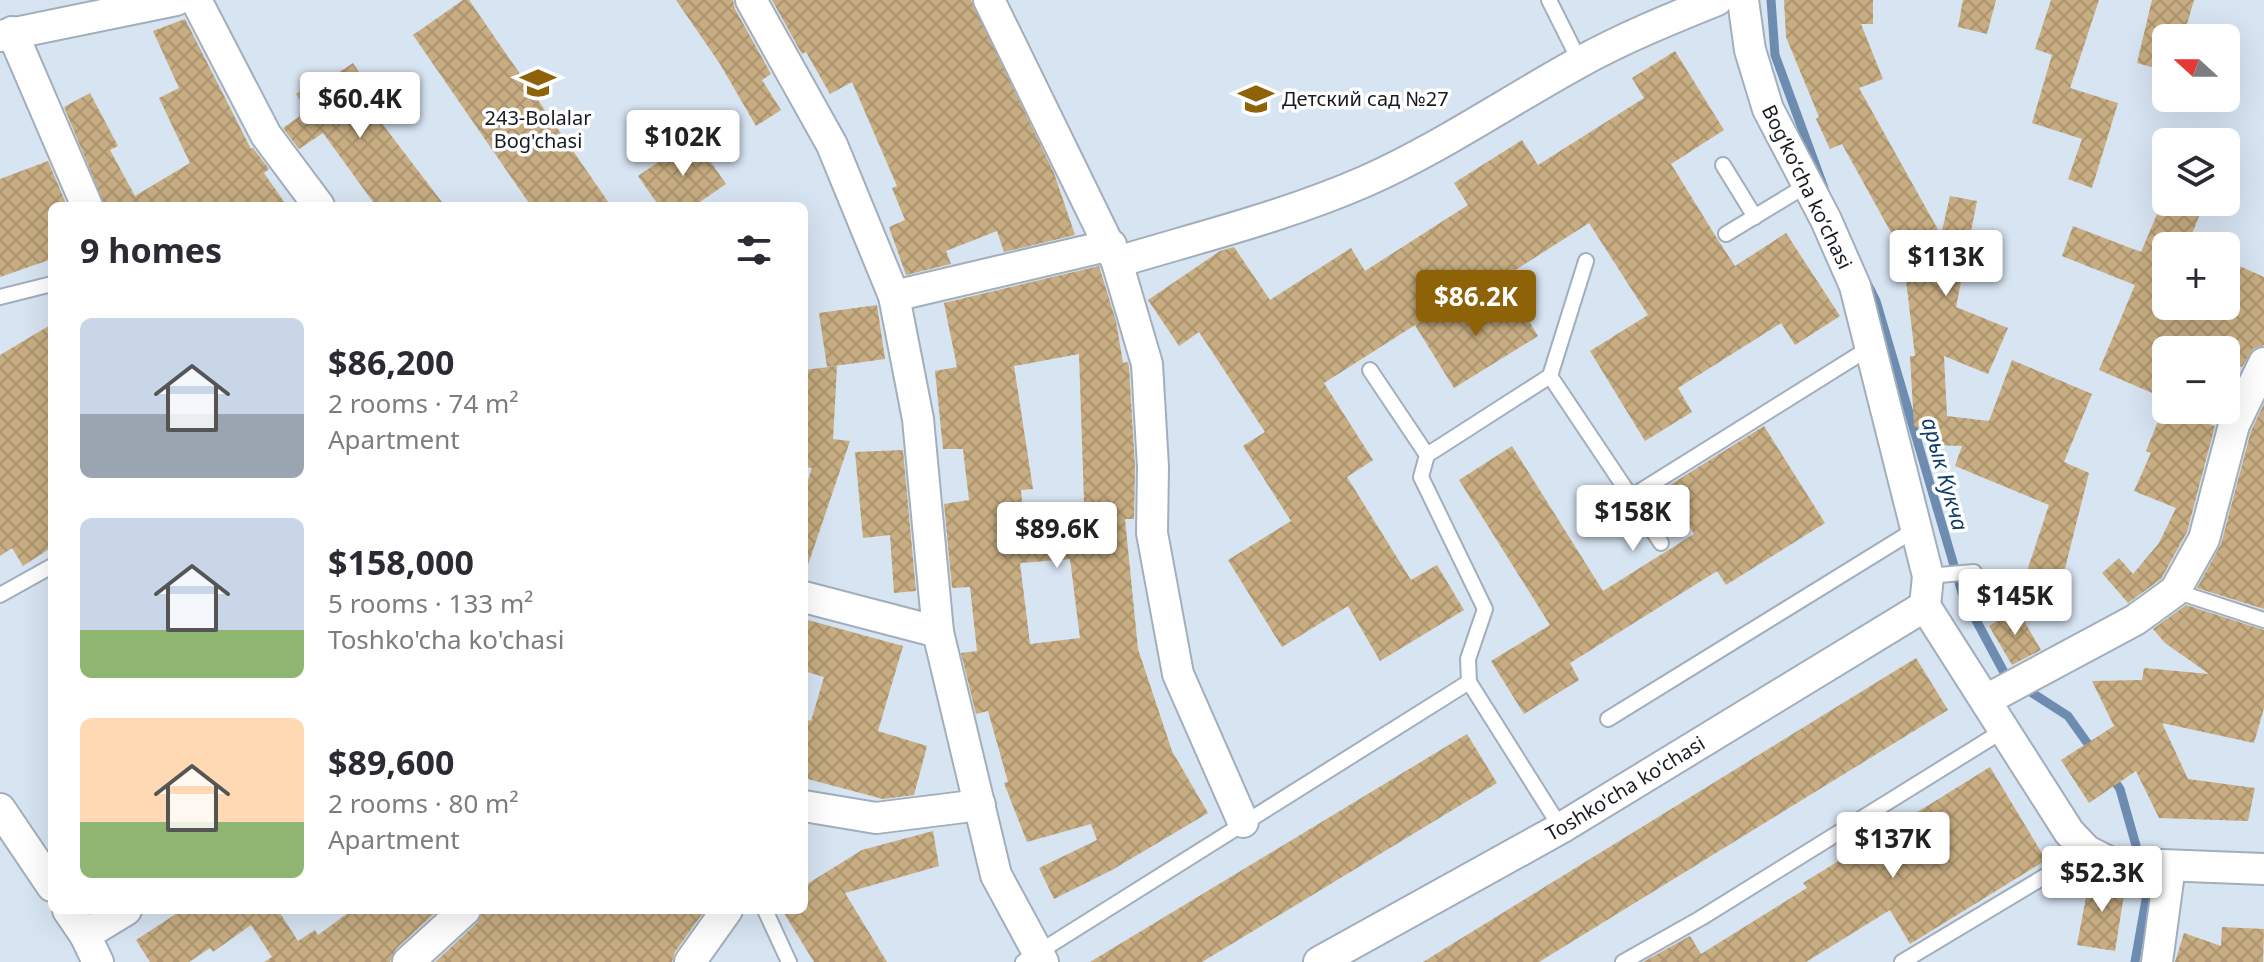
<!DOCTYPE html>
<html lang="en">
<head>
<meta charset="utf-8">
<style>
  :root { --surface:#fff; --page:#f2f2f3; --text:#2b2b33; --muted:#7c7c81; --accent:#8e6308 }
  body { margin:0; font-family:"Noto Sans",sans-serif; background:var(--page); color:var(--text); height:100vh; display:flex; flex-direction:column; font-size:30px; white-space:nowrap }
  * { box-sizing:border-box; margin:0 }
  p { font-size:26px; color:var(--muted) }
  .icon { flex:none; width:44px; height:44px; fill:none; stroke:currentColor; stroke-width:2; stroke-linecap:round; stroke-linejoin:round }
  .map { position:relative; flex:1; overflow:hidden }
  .side { position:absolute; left:48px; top:202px; width:760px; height:712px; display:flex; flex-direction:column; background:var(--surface); border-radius:12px; box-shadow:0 8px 32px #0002 }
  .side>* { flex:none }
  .needle { width:52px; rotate:291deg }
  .buttons { position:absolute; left:2152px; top:24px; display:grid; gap:16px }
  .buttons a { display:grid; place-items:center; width:88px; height:88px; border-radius:12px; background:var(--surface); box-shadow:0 8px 32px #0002; font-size:40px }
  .price { position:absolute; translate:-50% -68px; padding:0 18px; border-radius:8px; background:#fff; color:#222; font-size:26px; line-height:52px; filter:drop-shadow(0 2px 4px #0008) }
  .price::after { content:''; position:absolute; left:50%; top:48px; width:24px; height:18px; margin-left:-12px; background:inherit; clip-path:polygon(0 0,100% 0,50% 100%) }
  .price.selected { background:var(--accent); color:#fff }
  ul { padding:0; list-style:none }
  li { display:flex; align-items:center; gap:24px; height:200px; padding:0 32px }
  li span { display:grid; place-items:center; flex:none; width:224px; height:160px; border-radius:12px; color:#555 }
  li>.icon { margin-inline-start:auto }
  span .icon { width:96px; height:96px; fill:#fffc; stroke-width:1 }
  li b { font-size:34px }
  h2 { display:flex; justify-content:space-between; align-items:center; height:96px; padding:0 32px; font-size:34px }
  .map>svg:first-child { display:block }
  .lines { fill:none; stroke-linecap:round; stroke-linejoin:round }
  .stream { stroke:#6d8cb0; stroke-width:9 }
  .building { fill:url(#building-cross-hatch); fill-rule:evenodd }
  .lane-casing { stroke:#a2aebb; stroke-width:18 }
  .street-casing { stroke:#a2aebb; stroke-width:34 }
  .lane { stroke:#fff; stroke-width:14 }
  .street { stroke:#fff; stroke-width:30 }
  .labels { text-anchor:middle; stroke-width:7; stroke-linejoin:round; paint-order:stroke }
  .poi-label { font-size:20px; fill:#171b20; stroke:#fff; text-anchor:start }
  .street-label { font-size:20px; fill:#171b20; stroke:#fff }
  .water-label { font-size:22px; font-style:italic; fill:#0e3d6c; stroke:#fff }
</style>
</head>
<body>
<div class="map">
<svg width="2264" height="962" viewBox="0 0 2264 962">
  <defs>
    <pattern id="building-cross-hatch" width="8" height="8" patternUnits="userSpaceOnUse" patternTransform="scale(2)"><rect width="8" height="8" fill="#c8ad82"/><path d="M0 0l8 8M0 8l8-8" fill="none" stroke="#ab9470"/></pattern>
  </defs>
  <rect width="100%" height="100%" fill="#d7e4f2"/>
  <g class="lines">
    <g class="stream">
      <polyline points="1771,0 1775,55 1824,188"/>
      <polyline points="1868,285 1876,301 1963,596 2006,676 2068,716 2093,751"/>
      <polyline points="2111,776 2120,789 2148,888 2135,962"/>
    </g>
  </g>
  <g class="building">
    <polygon points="463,0 469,0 611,206 531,206 413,35"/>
    <polygon points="676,0 733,0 735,9 771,74 762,80 781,110 756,126 720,64"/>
    <polygon points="772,0 971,0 1054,173 1075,235 1004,252 997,231 946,251 951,264 906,275 889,227 905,220 892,188 897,186 852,82 830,94 806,52 802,54"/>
    <polygon points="1784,0 1873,0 1873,24 1861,24 1883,79 1859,88 1941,235 1950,196 1977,201 1956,307 2008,328 1988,374 1944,356 1947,416 1989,421 2012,360 2092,394 2064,462 2089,473 2057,600 2037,610 2022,586 2049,505 1955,466 1962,446 1932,445 1932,428 1914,427 1910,356 1915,356 1903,254 1842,144 1830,149 1816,119 1819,117 1786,37"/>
    <polygon points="1963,0 1996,0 1987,34 1958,27"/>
    <polygon points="2051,0 2099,0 2070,88 2118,103 2092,188 2068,179 2082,139 2032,123 2052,55 2035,49"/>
    <polygon points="2152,0 2194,0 2183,38 2166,38 2166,71 2137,63"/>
    <polygon points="185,19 251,149 253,148 269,169 264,173 287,206 105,206 64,107 90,93 118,146 110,150 135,196 190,163 159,98 179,88 153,31"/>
    <polygon points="1675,51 1724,130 1671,164 1718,240 1735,266 1786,233 1840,316 1795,345 1781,323 1678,388 1692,412 1645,441 1590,351 1648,315 1589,223 1503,278 1538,336 1454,388 1415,325 1324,383 1373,460 1347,477 1411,580 1437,565 1464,610 1380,661 1348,606 1282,647 1228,560 1291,521 1243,446 1265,432 1199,332 1179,346 1148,300 1220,251 1234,247 1270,300 1351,248 1365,271 1468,205 1454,183 1522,140 1538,165 1644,98 1632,78"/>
    <polygon points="353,63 376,98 367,104 445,206 376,206 323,133 299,149 283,128 307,111 296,94 325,75 327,80"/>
    <polygon points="694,138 726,184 694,206 659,206 638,176"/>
    <polygon points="48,161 67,206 52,206 52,259 0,277 0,179"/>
    <polygon points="2166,193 2166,202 2205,202 2187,246 2166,246 2166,306 2226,306 2226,260 2264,277 2264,345 2253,349 2242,367 2226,361 2226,350 2199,350 2166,337 2166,399 2099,370 2135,285 2062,256 2073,226 2141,252"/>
    <path d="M1099 266 1116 321 1123 363 1128 362 1129 367 1135 467 1134 519H1125L1138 649 1172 751 1208 813 1112 870 1054 899 1039 868 1097 840 1091 824 1027 842 1004 783 1008 782 988 711 976 714 961 653 977 651 970 587 952 588 944 504 969 500 963 449H943L935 371 957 367 944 303ZM1079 354 1085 531 1025 537 1021 490 1033 489 1014 366ZM1070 559 1080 638 1030 644 1020 563Z"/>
    <polygon points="877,305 885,359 827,367 819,313"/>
    <polygon points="52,324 52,547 23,566 12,548 0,556 0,355"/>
    <polygon points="837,366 833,439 850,441 808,565 804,564 804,492 812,468 804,467 804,370"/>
    <polygon points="2264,404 2264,609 2197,588 2221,544 2251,431"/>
    <polygon points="2163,409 2215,426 2187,532 2161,579 2128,603 2102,573 2119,558 2133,574 2159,543 2176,508 2134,491 2151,453 2146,451"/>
    <polygon points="1764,426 1825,523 1726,585 1717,571 1570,663 1579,680 1524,714 1491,661 1550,625 1459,480 1512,446 1603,591 1694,534 1665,488"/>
    <polygon points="903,450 916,591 894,593 890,535 863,538 855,452"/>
    <polygon points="2186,605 2264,630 2264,708 2254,743 2162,723 2188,779 2255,788 2248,821 2159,818 2136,771 2089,803 2061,760 2114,726 2092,681 2142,680 2144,668 2209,674 2165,643 2153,629"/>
    <polygon points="2017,609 2041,650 2012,665 1989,626"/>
    <polygon points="804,619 903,646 878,731 927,746 914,795 883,799 804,778 804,719 811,721 824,677 804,671"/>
    <polygon points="1916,658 1948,710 1539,962 1423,962"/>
    <polygon points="1467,734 1497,783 1202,962 1090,962"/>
    <polygon points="1990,767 2046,860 1910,944 1890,910 1806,962 1643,962 1690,936 1701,954 1807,888 1803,883"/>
    <polygon points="933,831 939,866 845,893 887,962 814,962 782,910 804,910 804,886 862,850"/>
    <polygon points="2090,876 2110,881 2126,882 2115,951 2077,945"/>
    <polygon points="182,910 278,910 298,941 315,930 318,935 352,910 438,910 396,949 390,962 264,962 272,957 251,925 213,952 210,948 189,962 150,962 136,940"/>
    <polygon points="482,910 705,910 675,952 672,962 435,962 477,923"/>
    <polygon points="2222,927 2264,929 2263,962 2175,962 2184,933 2221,946"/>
  </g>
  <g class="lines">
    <g class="lane-casing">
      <g id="lane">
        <polyline points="1549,0 1580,62"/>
        <polyline points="1723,165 1755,217"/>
        <polyline points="1726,234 1807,185"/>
        <polyline points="0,297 52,284"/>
        <polyline points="1370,370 1427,455"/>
        <polyline points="1550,376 1586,261"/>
        <polyline points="1631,497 1661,543"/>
        <polyline points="1928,576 1974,572"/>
        <polyline points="2175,591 2264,620"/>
        <polyline points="0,595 52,566"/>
        <polyline points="1469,682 1468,659 1485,609 1421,477 1427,455 1550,376 1631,497 1871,347"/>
        <polyline points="1608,719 1916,529"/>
        <polyline points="765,910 789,962"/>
        <polyline points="1023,962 1469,682 1561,828"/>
        <polyline points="1623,962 1701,918 2004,730"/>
        <polyline points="1902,962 2087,851"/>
      </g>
    </g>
    <g class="street-casing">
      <g id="street">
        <polyline points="196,0 266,135 319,206"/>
        <polyline points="751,0 832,145 894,296 918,419 938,632 996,875 1043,962"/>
        <polyline points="989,0 1117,262 1147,364 1153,467 1152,533 1178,674 1243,822"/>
        <polyline points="1743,0 1750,50 1768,109 1826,220 1855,286 1928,576 1925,606"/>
        <polyline points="12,32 87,206"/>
        <polyline points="0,36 176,0"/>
        <path d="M1117 262C1200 237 1286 216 1366 181 1440 148 1507 102 1578 63 1623 38 1670 19 1717 0"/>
        <polyline points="894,296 1111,245"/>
        <polyline points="804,597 938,632"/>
        <polyline points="1925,606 2069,832 2087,851 2111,863 2264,869"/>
        <polyline points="1986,700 2135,620 2175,591 2204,539 2234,425 2264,363"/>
        <polyline points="804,806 876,818 980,805"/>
        <polyline points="0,809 52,886"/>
        <polyline points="68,910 85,935"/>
        <polyline points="98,962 85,935 126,910"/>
        <polyline points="408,962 465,910"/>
        <polyline points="690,962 727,910"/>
        <path id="s1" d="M1319 962 1561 828 1925 606"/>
        <polyline points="2157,962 2170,866"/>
      </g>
    </g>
    <use href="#lane" class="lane"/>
    <use href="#street" class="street"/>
  </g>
  <defs>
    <g id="school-bare" transform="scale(2.76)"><path d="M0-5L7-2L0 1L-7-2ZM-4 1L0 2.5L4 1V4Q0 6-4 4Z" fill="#8e6308" stroke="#fff" stroke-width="2.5" paint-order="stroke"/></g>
  </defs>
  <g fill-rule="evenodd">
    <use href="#school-bare" x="538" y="83"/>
    <use href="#school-bare" x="1256" y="99"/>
  </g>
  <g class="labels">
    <g class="poi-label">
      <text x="1282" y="106">Детский сад №27</text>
      <text x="538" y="125" text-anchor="middle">243-Bolalar<tspan x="538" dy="23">Bog'chasi</tspan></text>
    </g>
    <g class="street-label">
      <text transform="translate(1807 187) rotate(64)" y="7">Bogʻkoʻcha koʻchasi</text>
      <text dy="7" stroke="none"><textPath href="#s1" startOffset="352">Toshko'cha ko'chasi</textPath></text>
    </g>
    <g class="water-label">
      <text transform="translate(1945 474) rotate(74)" y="8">арык Кукча</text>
    </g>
  </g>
</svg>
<div class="buttons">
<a><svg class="needle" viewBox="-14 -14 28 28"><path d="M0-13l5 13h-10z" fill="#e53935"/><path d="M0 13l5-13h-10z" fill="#7c7c81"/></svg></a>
<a><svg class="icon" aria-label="layers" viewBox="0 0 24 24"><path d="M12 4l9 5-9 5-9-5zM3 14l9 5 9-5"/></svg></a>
<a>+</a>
<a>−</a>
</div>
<b class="price" style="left:360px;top:140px">$60.4K</b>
<b class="price" style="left:683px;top:178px">$102K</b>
<b class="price" style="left:1946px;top:298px">$113K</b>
<b class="price selected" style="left:1476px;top:338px">$86.2K</b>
<b class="price" style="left:1633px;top:553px">$158K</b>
<b class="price" style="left:1057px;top:570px">$89.6K</b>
<b class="price" style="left:2015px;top:637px">$145K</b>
<b class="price" style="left:1893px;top:880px">$137K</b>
<b class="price" style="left:2102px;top:914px">$52.3K</b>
<section class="side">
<h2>9 homes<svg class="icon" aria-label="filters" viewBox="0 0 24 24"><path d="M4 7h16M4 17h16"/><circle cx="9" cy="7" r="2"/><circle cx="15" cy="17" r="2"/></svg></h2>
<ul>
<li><span style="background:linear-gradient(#c9d6e8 60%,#9aa5b1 0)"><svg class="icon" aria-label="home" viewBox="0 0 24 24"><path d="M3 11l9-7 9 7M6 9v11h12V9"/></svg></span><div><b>$86,200</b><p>2 rooms · 74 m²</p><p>Apartment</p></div></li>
<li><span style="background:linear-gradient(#c9d6e8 70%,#8fb573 0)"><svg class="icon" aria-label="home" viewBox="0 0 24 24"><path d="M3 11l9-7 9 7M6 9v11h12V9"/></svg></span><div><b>$158,000</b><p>5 rooms · 133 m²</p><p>Toshko'cha ko'chasi</p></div></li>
<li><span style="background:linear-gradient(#ffd9b3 65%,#8fb573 0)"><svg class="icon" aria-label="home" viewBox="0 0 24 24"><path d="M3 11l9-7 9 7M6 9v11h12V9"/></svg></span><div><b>$89,600</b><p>2 rooms · 80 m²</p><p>Apartment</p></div></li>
</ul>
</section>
</div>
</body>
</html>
